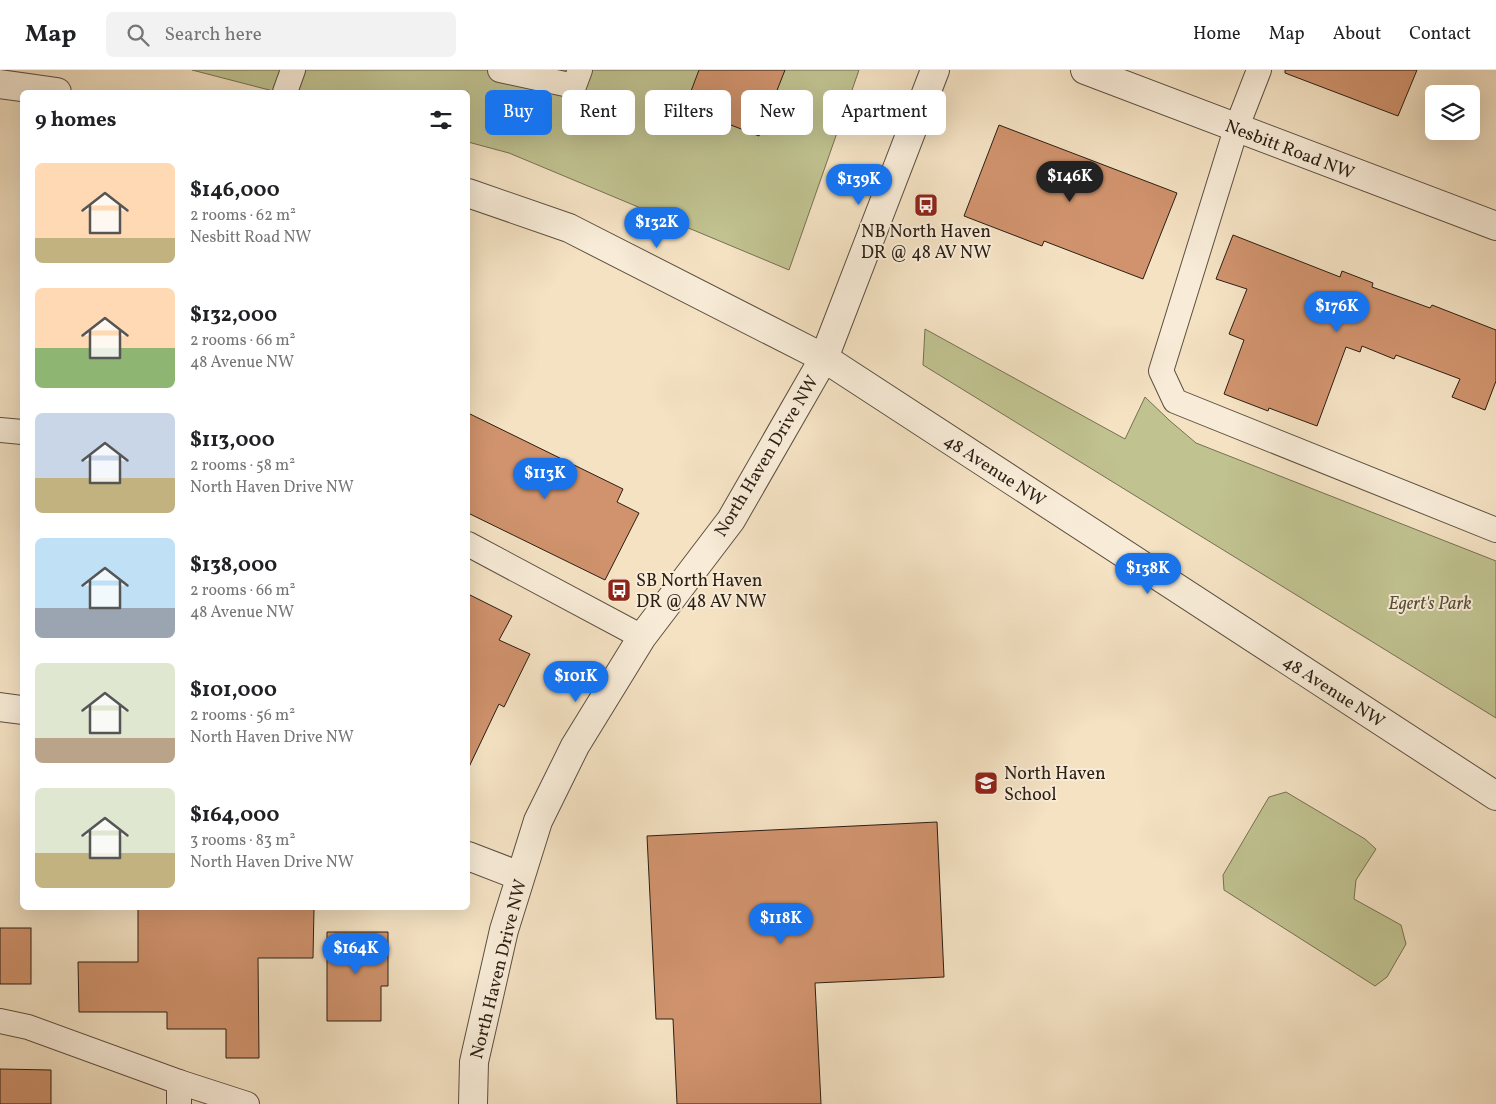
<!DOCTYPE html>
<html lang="en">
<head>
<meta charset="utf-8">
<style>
  :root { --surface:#fff; --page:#f2f2f2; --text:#202124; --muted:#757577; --line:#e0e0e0; --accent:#1a73e8 }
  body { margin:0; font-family:Vollkorn,serif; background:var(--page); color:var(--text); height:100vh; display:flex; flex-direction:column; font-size:19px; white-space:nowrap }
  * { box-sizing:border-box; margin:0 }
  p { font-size:16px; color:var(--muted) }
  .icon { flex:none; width:28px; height:28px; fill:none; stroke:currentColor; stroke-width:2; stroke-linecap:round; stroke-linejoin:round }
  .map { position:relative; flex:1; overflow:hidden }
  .side { position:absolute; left:20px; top:20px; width:450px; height:820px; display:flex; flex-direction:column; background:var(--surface); border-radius:8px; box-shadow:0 5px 20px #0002 }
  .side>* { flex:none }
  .banner { position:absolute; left:485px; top:20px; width:475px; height:45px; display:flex; gap:10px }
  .buttons { position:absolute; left:1425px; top:15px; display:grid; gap:10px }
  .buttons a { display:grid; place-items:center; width:55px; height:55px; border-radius:8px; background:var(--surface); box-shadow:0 5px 20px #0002; font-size:25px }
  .price { position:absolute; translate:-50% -42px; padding:0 11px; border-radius:18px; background:var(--accent); color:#fff; font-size:16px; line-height:32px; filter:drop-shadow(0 1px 2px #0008) }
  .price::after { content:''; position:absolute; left:50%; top:30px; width:15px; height:11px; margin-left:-8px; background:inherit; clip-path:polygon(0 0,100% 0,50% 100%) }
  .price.active { background:#222; color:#fff }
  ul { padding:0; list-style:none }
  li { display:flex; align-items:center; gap:15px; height:125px; padding:0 15px }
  li span { display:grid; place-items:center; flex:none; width:140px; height:100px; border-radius:8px; color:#555 }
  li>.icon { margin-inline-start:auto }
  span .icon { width:60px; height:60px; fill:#fffc; stroke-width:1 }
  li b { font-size:21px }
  h2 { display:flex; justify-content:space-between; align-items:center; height:60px; padding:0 15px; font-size:21px }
  .pill { padding:0 18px; border-radius:8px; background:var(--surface); box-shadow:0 5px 20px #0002; font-size:18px; line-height:45px }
  .pill.active { background:var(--accent); color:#fff }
  header { display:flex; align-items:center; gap:30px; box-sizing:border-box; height:70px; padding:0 25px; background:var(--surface); border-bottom:1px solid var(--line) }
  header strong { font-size:24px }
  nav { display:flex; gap:28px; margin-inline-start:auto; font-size:18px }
  .search { width:350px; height:45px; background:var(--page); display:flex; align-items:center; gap:12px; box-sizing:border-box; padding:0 18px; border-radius:8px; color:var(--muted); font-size:19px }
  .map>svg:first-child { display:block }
  .green { fill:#c0c290; stroke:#767052 }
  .building { fill:#d0936d; stroke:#2b1e14 }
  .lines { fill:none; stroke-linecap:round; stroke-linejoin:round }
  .service-casing { stroke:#5d4f40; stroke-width:26 }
  .minor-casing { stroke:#5d4f40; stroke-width:30 }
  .tertiary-casing { stroke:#5d4f40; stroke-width:30 }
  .service { stroke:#f8ecd8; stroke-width:24 }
  .minor { stroke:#f8ecd8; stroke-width:28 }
  .tertiary { stroke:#f8ecd8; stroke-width:28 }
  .labels { text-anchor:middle; stroke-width:4; stroke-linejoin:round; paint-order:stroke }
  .street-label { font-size:18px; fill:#2b1e14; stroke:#f8ecd8 }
  .poi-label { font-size:18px; fill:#2b1e14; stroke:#f8ecd8; text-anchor:start }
  .park-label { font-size:18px; font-style:italic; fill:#584f39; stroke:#f8ecd8 }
</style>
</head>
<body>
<header>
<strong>Map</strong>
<div class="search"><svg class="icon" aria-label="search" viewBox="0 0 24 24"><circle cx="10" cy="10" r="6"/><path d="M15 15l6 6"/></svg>Search here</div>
<nav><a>Home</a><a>Map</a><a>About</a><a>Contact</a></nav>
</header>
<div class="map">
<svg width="1496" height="1034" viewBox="0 0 1496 1034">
  <rect width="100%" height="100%" fill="#f4e2c3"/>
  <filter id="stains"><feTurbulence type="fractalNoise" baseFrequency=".004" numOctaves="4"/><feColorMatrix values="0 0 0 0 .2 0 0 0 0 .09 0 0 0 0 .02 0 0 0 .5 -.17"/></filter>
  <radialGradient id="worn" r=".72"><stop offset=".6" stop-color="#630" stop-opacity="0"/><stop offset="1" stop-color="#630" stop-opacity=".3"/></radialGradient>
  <g class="green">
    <polygon points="192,0 859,0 789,200 509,83 468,72 468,22 277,22"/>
    <polygon points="925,259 1125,369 1145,327 1169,350 1196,373 1496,491 1496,648 923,295"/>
    <polygon points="1286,722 1365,769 1376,779 1356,810 1354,829 1401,855 1406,874 1387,907 1375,916 1224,820 1223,805 1269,727"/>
  </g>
  <g class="building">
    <polygon points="699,0 785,0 759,66 685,37"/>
    <polygon points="1285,0 1417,0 1398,46 1285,3"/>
    <polygon points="999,55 1177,123 1143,209 1044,171 1042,176 964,146"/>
    <polygon points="1233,165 1340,207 1342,201 1373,213 1372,217 1430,238 1432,235 1496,260 1496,311 1485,340 1452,327 1460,309 1396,285 1394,289 1362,276 1360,282 1346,277 1317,356 1269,338 1268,341 1224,324 1244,270 1229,264 1247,219 1216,209"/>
    <polygon points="468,343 623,419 617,432 639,443 605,510 468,443"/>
    <polygon points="468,524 512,546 499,570 530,584 504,637 499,634 468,699"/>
    <polygon points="937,752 944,907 815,913 821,1034 677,1034 673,949 656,949 647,766"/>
    <polygon points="138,838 314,838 313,888 258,888 259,988 226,988 226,959 167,959 167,942 79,942 78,892 138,892"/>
    <rect x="0" y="858" width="31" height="56"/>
    <polygon points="327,862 388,862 388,916 381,916 381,951 327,951"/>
    <polygon points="0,999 51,1000 51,1034 0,1034"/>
  </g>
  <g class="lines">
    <g class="service-casing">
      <g id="service">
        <polyline points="500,0 574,16 580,0"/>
        <polyline points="1259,0 1236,59 1161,301 1175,331 1496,460"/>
        <polyline points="285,22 293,0"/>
        <polyline points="0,360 22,362"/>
        <polyline points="468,474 642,567"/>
        <polyline points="0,951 28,957 179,1012 247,1034"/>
        <polyline points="179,1034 179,1012"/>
      </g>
    </g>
    <g class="minor-casing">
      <g id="minor">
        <polyline points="1085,0 1496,156"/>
        <polyline points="0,14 57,22"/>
        <polyline points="468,123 569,158 824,288 935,0"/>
        <polyline points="0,637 22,640"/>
        <polyline points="468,786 520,806"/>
      </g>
    </g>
    <g class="tertiary-casing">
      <polyline id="tertiary" points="473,1034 474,992 504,860 538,751 575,676 642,567 731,450 824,288 1496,726"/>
    </g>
    <use href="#service" class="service"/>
    <use href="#minor" class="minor"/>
    <use href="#tertiary" class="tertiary"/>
  </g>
  <defs>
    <g id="bus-square" transform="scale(1.25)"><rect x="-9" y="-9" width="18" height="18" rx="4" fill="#8f2418" stroke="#f8ecd8"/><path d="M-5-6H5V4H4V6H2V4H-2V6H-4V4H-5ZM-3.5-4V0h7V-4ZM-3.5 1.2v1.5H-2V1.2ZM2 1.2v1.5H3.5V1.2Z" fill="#fff"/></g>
    <g id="school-square" transform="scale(1.25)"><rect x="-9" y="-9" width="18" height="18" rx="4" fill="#8f2418" stroke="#f8ecd8"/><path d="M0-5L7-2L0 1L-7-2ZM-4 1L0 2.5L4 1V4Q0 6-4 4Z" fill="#fff"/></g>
  </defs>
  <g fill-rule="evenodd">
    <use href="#bus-square" x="926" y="135"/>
    <use href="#bus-square" x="619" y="520"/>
    <use href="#school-square" x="986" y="713"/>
  </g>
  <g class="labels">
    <g class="street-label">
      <text transform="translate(1290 79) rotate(21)" y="6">Nesbitt Road NW</text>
      <text transform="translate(766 386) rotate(-59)" y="6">North Haven Drive NW</text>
      <text transform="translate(995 400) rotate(33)" y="6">48 Avenue NW</text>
      <text transform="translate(1334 621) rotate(33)" y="6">48 Avenue NW</text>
      <text transform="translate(498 899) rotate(-76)" y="6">North Haven Drive NW</text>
    </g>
    <g class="poi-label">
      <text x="926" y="167" text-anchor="middle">NB North Haven<tspan x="926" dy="21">DR @ 48 AV NW</tspan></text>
      <text x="636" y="516">SB North Haven<tspan x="636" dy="21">DR @ 48 AV NW</tspan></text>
      <text x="1004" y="709">North Haven<tspan x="1004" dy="21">School</tspan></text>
    </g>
    <g class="park-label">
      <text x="1430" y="539">Egert's Park</text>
    </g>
  </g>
  <rect width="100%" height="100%" filter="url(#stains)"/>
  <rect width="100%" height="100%" fill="url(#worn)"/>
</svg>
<div class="buttons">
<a><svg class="icon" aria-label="layers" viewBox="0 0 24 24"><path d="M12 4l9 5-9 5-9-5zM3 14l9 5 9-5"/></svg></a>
</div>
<b class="price active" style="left:1070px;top:133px">$146K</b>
<b class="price" style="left:859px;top:136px">$139K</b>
<b class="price" style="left:657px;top:179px">$132K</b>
<b class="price" style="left:1337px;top:263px">$176K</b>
<b class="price" style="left:545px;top:430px">$113K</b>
<b class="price" style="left:1148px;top:525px">$138K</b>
<b class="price" style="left:576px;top:633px">$101K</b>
<b class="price" style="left:781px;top:875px">$118K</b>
<b class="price" style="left:356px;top:905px">$164K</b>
<div class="banner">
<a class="pill active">Buy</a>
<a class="pill">Rent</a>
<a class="pill">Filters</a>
<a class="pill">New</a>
<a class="pill">Apartment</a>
</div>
<section class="side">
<h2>9 homes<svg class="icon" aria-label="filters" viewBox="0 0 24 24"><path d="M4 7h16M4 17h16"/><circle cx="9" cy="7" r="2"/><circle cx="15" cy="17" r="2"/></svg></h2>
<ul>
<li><span style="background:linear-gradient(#ffd9b3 75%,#c2b280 0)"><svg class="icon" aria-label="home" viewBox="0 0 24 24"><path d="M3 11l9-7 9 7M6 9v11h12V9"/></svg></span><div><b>$146,000</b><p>2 rooms · 62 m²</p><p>Nesbitt Road NW</p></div></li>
<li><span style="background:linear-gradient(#ffd9b3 60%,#8fb573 0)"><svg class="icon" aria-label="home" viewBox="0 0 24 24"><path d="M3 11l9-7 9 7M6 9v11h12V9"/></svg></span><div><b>$132,000</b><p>2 rooms · 66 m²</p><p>48 Avenue NW</p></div></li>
<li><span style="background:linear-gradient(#c9d6e8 65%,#c2b280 0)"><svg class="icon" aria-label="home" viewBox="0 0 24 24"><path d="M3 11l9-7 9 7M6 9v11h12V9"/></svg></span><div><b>$113,000</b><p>2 rooms · 58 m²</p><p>North Haven Drive NW</p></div></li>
<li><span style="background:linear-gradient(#bfe0f5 70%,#9aa5b1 0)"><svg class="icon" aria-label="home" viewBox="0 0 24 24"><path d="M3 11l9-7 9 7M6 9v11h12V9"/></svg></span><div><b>$138,000</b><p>2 rooms · 66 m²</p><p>48 Avenue NW</p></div></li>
<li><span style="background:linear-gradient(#dfe7d0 75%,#b9a48a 0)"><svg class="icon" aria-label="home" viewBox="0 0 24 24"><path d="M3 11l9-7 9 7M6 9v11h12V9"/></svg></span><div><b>$101,000</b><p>2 rooms · 56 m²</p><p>North Haven Drive NW</p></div></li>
<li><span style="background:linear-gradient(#dfe7d0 65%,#c2b280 0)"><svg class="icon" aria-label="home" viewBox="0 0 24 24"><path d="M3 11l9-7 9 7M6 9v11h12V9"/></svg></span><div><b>$164,000</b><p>3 rooms · 83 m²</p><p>North Haven Drive NW</p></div></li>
</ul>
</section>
</div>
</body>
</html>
